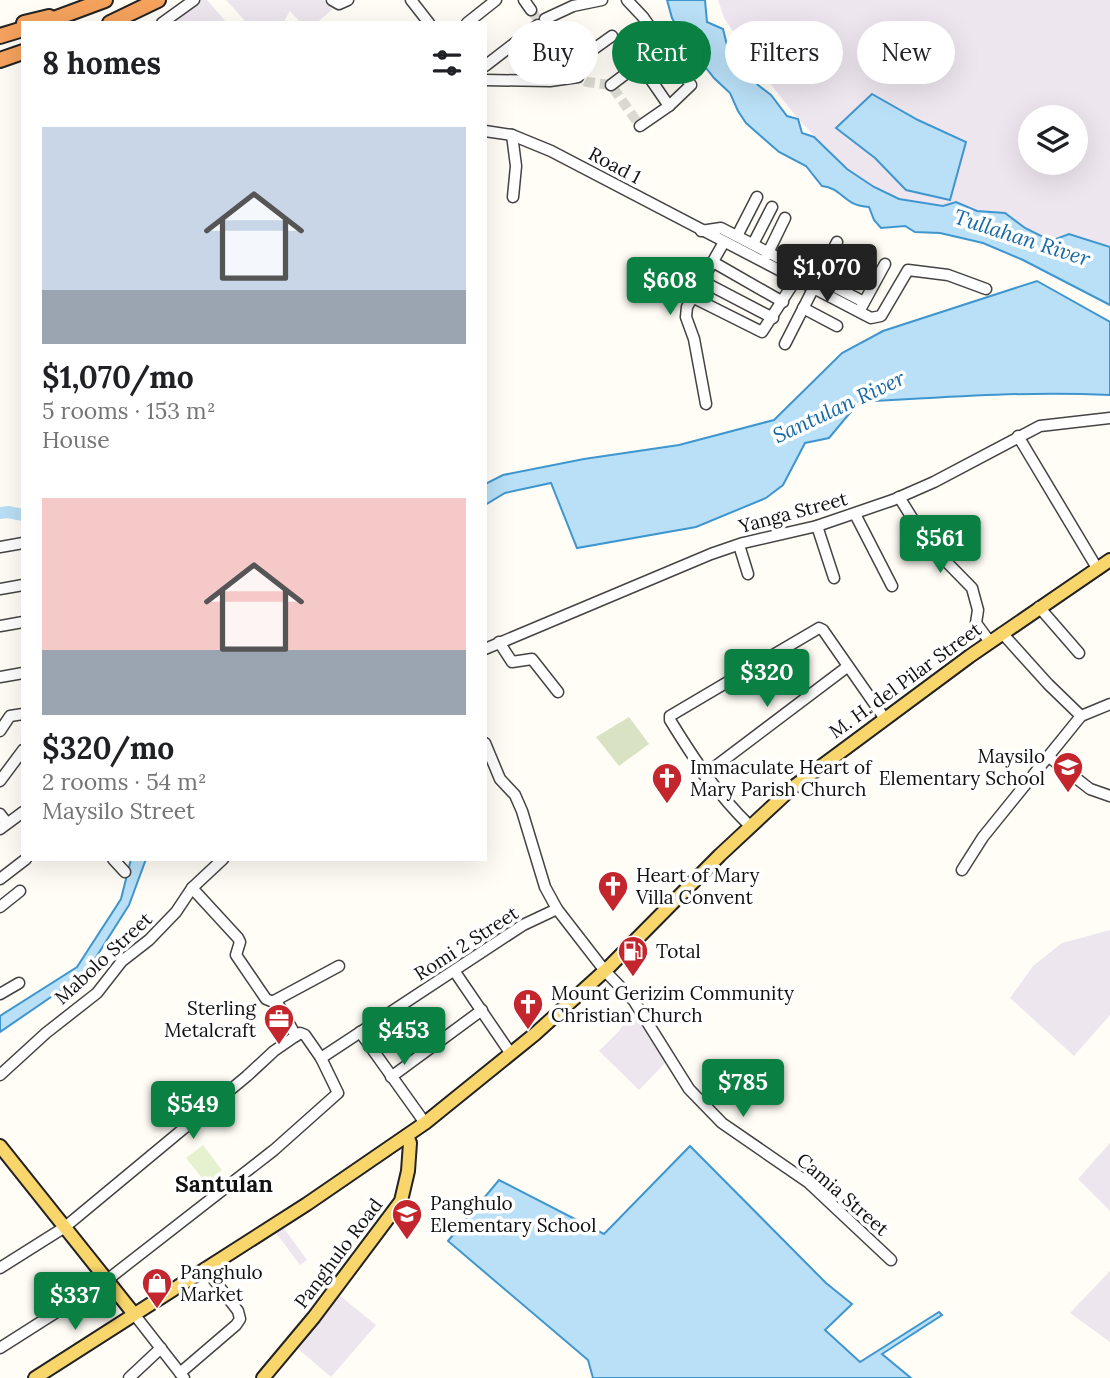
<!DOCTYPE html>
<html lang="en">
<head>
<meta charset="utf-8">
<style>
  :root { --surface:#fff; --page:#f2f2f2; --text:#202124; --muted:#757577; --accent:#0b8043 }
  body { margin:0; font-family:Lora,serif; background:var(--page); color:var(--text); height:100vh; display:flex; flex-direction:column; font-size:26px; white-space:nowrap }
  * { box-sizing:border-box; margin:0 }
  p { font-size:23px; color:var(--muted) }
  .icon { flex:none; width:38px; height:38px; fill:none; stroke:currentColor; stroke-width:2; stroke-linecap:round; stroke-linejoin:round }
  .map { position:relative; flex:1; overflow:hidden }
  .details { position:absolute; left:21px; top:21px; width:466px; height:840px; display:flex; flex-direction:column; background:var(--surface); border-radius:0px; box-shadow:0 7px 28px #0002 }
  .details>* { flex:none }
  .hud { position:absolute; left:508px; top:21px; width:497px; height:63px; display:flex; gap:14px }
  .buttons { position:absolute; left:1018px; top:105px; display:grid; gap:14px }
  .buttons a { display:grid; place-items:center; width:70px; height:70px; border-radius:50%; background:var(--surface); box-shadow:0 7px 28px #0002; font-size:35px }
  .price { position:absolute; translate:-50% -60px; padding:0 16px; border-radius:7px; background:var(--accent); color:#fff; font-size:23px; line-height:46px; filter:drop-shadow(0 2px 4px #0008) }
  .price::after { content:''; position:absolute; left:50%; top:42px; width:21px; height:16px; margin-left:-10px; background:inherit; clip-path:polygon(0 0,100% 0,50% 100%) }
  .price.selected { background:#222; color:#fff }
  ul { padding:0; list-style:none }
  li { display:grid; align-content:center; gap:14px; height:371px; padding:0 21px }
  li span { display:grid; place-items:center; height:217px; border-radius:0px; color:#555 }
  li>.icon { margin-inline-start:auto }
  span .icon { width:126px; height:126px; fill:#fffc; stroke-width:1 }
  li b { font-size:30px }
  h2 { display:flex; justify-content:space-between; align-items:center; height:84px; padding:0 21px; font-size:30px }
  .pill { padding:0 24px; border-radius:32px; background:var(--surface); box-shadow:0 7px 28px #0002; font-size:24px; line-height:63px }
  .pill.selected { background:var(--accent); color:#fff }
  .map>svg:first-child { display:block }
  .industrial { fill:#eee6ef; fill-rule:evenodd }
  .cemetery { fill:#d9e3c4 }
  .pitch { fill:#e6f2cf }
  .water { fill:#b9e0f7; stroke:#3f96cf; stroke-width:2 }
  .lines { fill:none; stroke-linecap:round; stroke-linejoin:round }
  .river { stroke:#b9e0f7; stroke-width:12 }
  .minor-tunnel { stroke:#dbdad3; stroke-width:10; stroke-dasharray:10 5; stroke-linecap:butt }
  .minor-casing { stroke:#444; stroke-width:13 }
  .major-casing { stroke:#222; stroke-width:16 }
  .highway-casing { stroke:#222; stroke-width:18 }
  .minor { stroke:#fff; stroke-width:10 }
  .major { stroke:#f9d66b; stroke-width:12 }
  .highway { stroke:#f5a25d; stroke-width:14 }
  .labels { text-anchor:middle; stroke-width:7; stroke-linejoin:round; paint-order:stroke }
  .street-label { font-size:19px; fill:#111; stroke:#fff }
  .poi-label { font-size:19px; fill:#111; stroke:#fff; text-anchor:start }
  .water-label { font-size:21px; font-style:italic; fill:#1768a6; stroke:#fff }
  .quarter-label { font-size:23px; font-weight:bold; fill:#111; stroke:#fff }
</style>
</head>
<body>
<div class="map">
<svg width="1110" height="1378" viewBox="0 0 1110 1378">
  <rect width="100%" height="100%" fill="#fffdf5"/>
  <g class="industrial">
    <polygon points="200,0 207,0 227,23 176,23 174,21"/>
    <polygon points="226,0 324,0 332,10 316,23 301,23 290,11 283,23 247,23"/>
    <path d="M718 0H1110V247L1051 241 1025 228 1004 213 977 211 956 202 943 206 899 199 874 187 847 169 798 119 752 60 724 18ZM1031 117H1076V163H1031Z"/>
    <polygon points="1110,930 1110,1015 1074,1056 1010,998 1033,966 1062,943"/>
    <polygon points="633,1010 666,1062 639,1090 599,1051 619,1031"/>
    <polygon points="1110,1143 1110,1211 1078,1179"/>
    <polygon points="283,1227 307,1260 300,1265 276,1233"/>
    <polygon points="1110,1271 1110,1342 1070,1313"/>
    <polygon points="339,1295 376,1325 331,1377 296,1347"/>
  </g>
  <polygon class="cemetery" points="629,717 649,744 619,766 596,737"/>
  <polygon class="pitch" points="203,1145 222,1170 206,1183 186,1158"/>
  <g class="water">
    <path d="M667 0H705L707 22 723 29 727 45 743 55 758 85 771 95 787 116 798 119 802 133 814 137 847 169 874 187 899 199 943 206 956 202 977 211 1005 213 1025 228 1051 241 1069 234 1110 247V305L1023 260 983 243 940 233 915 232 905 226 881 228 874 220 869 207C843 206 843 188 822 186L806 166 779 152 746 123 738 111 730 93 714 78 685 41 672 18Z"/>
    <polygon points="872,94 918,120 966,142 950,200 906,190 875,158 836,128"/>
    <path d="M1037 281 1110 322V395C1026 391 943 397 859 402L829 438 805 443 783 485 766 498 696 527 577 548 551 483 505 493 485 505V484L503 475 584 459 679 445 774 420 842 353 883 331Z"/>
    <polygon points="131,859 146,859 129,905 86,973 0,1032 0,1016 77,967 121,899"/>
    <polygon points="690,1146 826,1283 852,1304 825,1330 860,1362 939,1312 942,1315 882,1354 911,1378 593,1378 588,1360 448,1241 499,1180 604,1234"/>
  </g>
  <g class="lines">
    <polyline class="river" points="0,513 8,512 23,515"/>
    <polyline class="minor-tunnel" points="531,10 560,49 578,77 587,82 611,85 640,126"/>
    <g class="minor-casing">
      <g id="minor">
        <polyline points="332,0 339,4 348,0"/>
        <polyline points="411,0 429,23"/>
        <polyline points="524,0 531,10"/>
        <polyline points="627,0 643,17 691,85 669,106 640,126"/>
        <polyline points="545,19 573,6 602,0"/>
        <polyline points="162,23 194,0"/>
        <polyline points="467,23 496,0"/>
        <polyline points="640,64 669,106"/>
        <polyline points="485,66 538,25"/>
        <polyline points="573,68 591,51 612,36"/>
        <polyline points="485,80 550,81 578,77"/>
        <polyline points="611,85 664,45"/>
        <polyline points="485,131 512,135 551,151 871,318 881,316 908,270 948,275 986,289"/>
        <polyline points="512,135 516,166 513,197"/>
        <polyline points="701,231 721,228 864,302"/>
        <polyline points="737,236 757,197"/>
        <polyline points="753,244 772,207"/>
        <polyline points="767,255 785,218"/>
        <polyline points="713,262 783,302"/>
        <polyline points="702,281 773,318"/>
        <polyline points="692,297 762,332 796,279"/>
        <polyline points="803,308 837,326"/>
        <polyline points="861,308 885,264"/>
        <polyline points="785,344 837,242"/>
        <polyline points="706,404 694,339 686,317 687,307 724,242"/>
        <polyline points="1018,436 1097,568"/>
        <polyline points="899,497 927,542 972,588 978,610 976,623 990,642"/>
        <polyline points="855,514 892,586"/>
        <polyline points="817,526 834,578"/>
        <polyline points="739,545 748,574"/>
        <polyline points="0,547 23,543"/>
        <polyline points="0,589 23,585"/>
        <polyline points="1039,607 1079,653"/>
        <polyline points="0,626 23,622"/>
        <polyline points="1002,633 1048,684 1081,716"/>
        <polyline points="499,642 512,662 532,659 558,692"/>
        <polyline points="485,649 711,554 743,543 817,526 893,500 934,482 1040,426 1110,418"/>
        <polyline points="0,677 23,673"/>
        <polyline points="0,731 10,716 23,714"/>
        <polyline points="485,743 500,779 515,795 522,811 545,887 557,909 605,971 634,1001 689,1089 722,1123 809,1183 891,1260"/>
        <polyline points="1049,757 1090,789 1110,796"/>
        <polyline points="704,775 847,667"/>
        <polyline points="0,781 23,750"/>
        <polyline points="0,814 7,823"/>
        <path d="M750 826C717 794 694 759 670 720V716L819 628 823 630 885 719"/>
        <polyline points="0,829 23,812"/>
        <polyline points="113,859 125,872"/>
        <polyline points="962,870 983,837 1081,716 1110,704"/>
        <polyline points="0,879 26,859"/>
        <polyline points="192,888 238,938 240,942 236,955 266,999 278,1004 296,1036"/>
        <polyline points="0,907 20,891"/>
        <polyline points="455,972 511,1054"/>
        <polyline points="0,994 19,983"/>
        <polyline points="274,1001 339,966"/>
        <polyline points="360,1032 425,1123"/>
        <polyline points="321,1058 523,925 557,909"/>
        <polyline points="0,1075 46,1033 97,993 122,961 149,940 176,912 192,888 223,859"/>
        <polyline points="391,1077 482,1010"/>
        <polyline points="0,1268 65,1227 247,1076 274,1051 300,1033 305,1035 321,1058 338,1093 274,1150 107,1280 0,1348"/>
        <polyline points="134,1314 184,1378"/>
        <polyline points="180,1373 236,1325 240,1319 238,1311 205,1268"/>
        <polyline points="129,1378 161,1348"/>
      </g>
    </g>
    <g class="major-casing">
      <g id="major">
        <polyline points="0,1146 134,1314"/>
        <polyline points="35,1378 307,1204 425,1123 535,1034 610,966 720,855 792,788 970,656 1110,560"/>
        <polyline points="263,1378 314,1317 401,1201 408,1171 410,1143 407,1136"/>
      </g>
    </g>
    <g class="highway-casing">
      <g id="highway">
        <polyline points="24,23 49,17"/>
        <polyline points="43,23 105,0"/>
        <polyline points="110,23 158,0"/>
        <polyline points="0,36 23,29"/>
        <polyline points="0,60 23,52"/>
      </g>
    </g>
    <use href="#minor" class="minor"/>
    <use href="#major" class="major"/>
    <use href="#highway" class="highway"/>
  </g>
  <defs>
    <g id="school-pin" transform="scale(1.575)"><path d="M0 17L-7.5 6A9.5 9.5 0 1 1 7.5 6Z" fill="#c4262e" stroke="#fff"/><path d="M0-5L7-2L0 1L-7-2ZM-4 1L0 2.5L4 1V4Q0 6-4 4Z" fill="#fff"/></g>
    <g id="church-pin" transform="scale(1.575)"><path d="M0 17L-7.5 6A9.5 9.5 0 1 1 7.5 6Z" fill="#c4262e" stroke="#fff"/><path d="M-1.2-6h2.4v3.5h3.3v2.4h-3.3V6h-2.4V-.1h-3.3v-2.4h3.3Z" fill="#fff"/></g>
    <g id="fuel-pin" transform="scale(1.575)"><path d="M0 17L-7.5 6A9.5 9.5 0 1 1 7.5 6Z" fill="#c4262e" stroke="#fff"/><path d="M-5.5-6h7V0h2V4h1.3V-2.5L3-4.5l.8-.8L6-3V5H2.5V1h-1V6h-7ZM-4.2-4.7v3.2H.2V-4.7Z" fill="#fff"/></g>
    <g id="office-pin" transform="scale(1.575)"><path d="M0 17L-7.5 6A9.5 9.5 0 1 1 7.5 6Z" fill="#c4262e" stroke="#fff"/><path d="M-6-3h4V-5.5h4V-3h4V5H-6ZM-1-4.5V-3h2v-1.5ZM-6 0V1H6V0Z" fill="#fff"/></g>
    <g id="shop-pin" transform="scale(1.575)"><path d="M0 17L-7.5 6A9.5 9.5 0 1 1 7.5 6Z" fill="#c4262e" stroke="#fff"/><path d="M-5-2.5h2.3a2.7 3.5 0 0 1 5.4 0H5L5.5 6h-11ZM-1.5-2.5h3a1.5 2.3 0 0 0-3 0Z" fill="#fff"/></g>
  </defs>
  <g fill-rule="evenodd">
    <use href="#school-pin" x="1068" y="767"/>
    <use href="#church-pin" x="667" y="778"/>
    <use href="#church-pin" x="613" y="886"/>
    <use href="#fuel-pin" x="633" y="951"/>
    <use href="#church-pin" x="528" y="1004"/>
    <use href="#office-pin" x="279" y="1019"/>
    <use href="#school-pin" x="407" y="1214"/>
    <use href="#shop-pin" x="157" y="1283"/>
  </g>
  <g class="labels">
    <g class="street-label">
      <text transform="translate(615 165) rotate(28)" y="7">Road 1</text>
      <text transform="translate(793 512) rotate(-15)" y="7">Yanga Street</text>
      <text transform="translate(905 680) rotate(-36)" y="7">M. H. del Pilar Street</text>
      <text transform="translate(466 943) rotate(-33)" y="7">Romi 2 Street</text>
      <text transform="translate(103 958) rotate(-43)" y="7">Mabolo Street</text>
      <text transform="translate(843 1194) rotate(41)" y="7">Camia Street</text>
      <text transform="translate(338 1253) rotate(-53)" y="7">Panghulo Road</text>
    </g>
    <g class="poi-label">
      <text x="1045" y="763" text-anchor="end">Maysilo<tspan x="1045" dy="22">Elementary School</tspan></text>
      <text x="690" y="774">Immaculate Heart of<tspan x="690" dy="22">Mary Parish Church</tspan></text>
      <text x="636" y="882">Heart of Mary<tspan x="636" dy="22">Villa Convent</tspan></text>
      <text x="656" y="958">Total</text>
      <text x="551" y="1000">Mount Gerizim Community<tspan x="551" dy="22">Christian Church</tspan></text>
      <text x="256" y="1015" text-anchor="end">Sterling<tspan x="256" dy="22">Metalcraft</tspan></text>
      <text x="430" y="1210">Panghulo<tspan x="430" dy="22">Elementary School</tspan></text>
      <text x="180" y="1279">Panghulo<tspan x="180" dy="22">Market</tspan></text>
    </g>
    <g class="water-label">
      <text transform="translate(1022 238) rotate(18)" y="7">Tullahan River</text>
      <text transform="translate(839 407) rotate(-25)" y="7">Santulan River</text>
    </g>
    <g class="quarter-label">
      <text x="224" y="1192">Santulan</text>
    </g>
  </g>
</svg>
<div class="buttons">
<a><svg class="icon" aria-label="layers" viewBox="0 0 24 24"><path d="M12 4l9 5-9 5-9-5zM3 14l9 5 9-5"/></svg></a>
</div>
<b class="price selected" style="left:827px;top:304px">$1,070</b>
<b class="price" style="left:670px;top:317px">$608</b>
<b class="price" style="left:940px;top:575px">$561</b>
<b class="price" style="left:767px;top:709px">$320</b>
<b class="price" style="left:404px;top:1067px">$453</b>
<b class="price" style="left:743px;top:1119px">$785</b>
<b class="price" style="left:193px;top:1141px">$549</b>
<b class="price" style="left:75px;top:1332px">$337</b>
<div class="hud">
<a class="pill">Buy</a>
<a class="pill selected">Rent</a>
<a class="pill">Filters</a>
<a class="pill">New</a>
</div>
<section class="details">
<h2>8 homes<svg class="icon" aria-label="filters" viewBox="0 0 24 24"><path d="M4 7h16M4 17h16"/><circle cx="9" cy="7" r="2"/><circle cx="15" cy="17" r="2"/></svg></h2>
<ul>
<li><span style="background:linear-gradient(#c9d6e8 75%,#9aa5b1 0)"><svg class="icon" aria-label="home" viewBox="0 0 24 24"><path d="M3 11l9-7 9 7M6 9v11h12V9"/></svg></span><div><b>$1,070/mo</b><p>5 rooms · 153 m²</p><p>House</p></div></li>
<li><span style="background:linear-gradient(#f6c9c9 70%,#9aa5b1 0)"><svg class="icon" aria-label="home" viewBox="0 0 24 24"><path d="M3 11l9-7 9 7M6 9v11h12V9"/></svg></span><div><b>$320/mo</b><p>2 rooms · 54 m²</p><p>Maysilo Street</p></div></li>
</ul>
</section>
</div>
</body>
</html>
